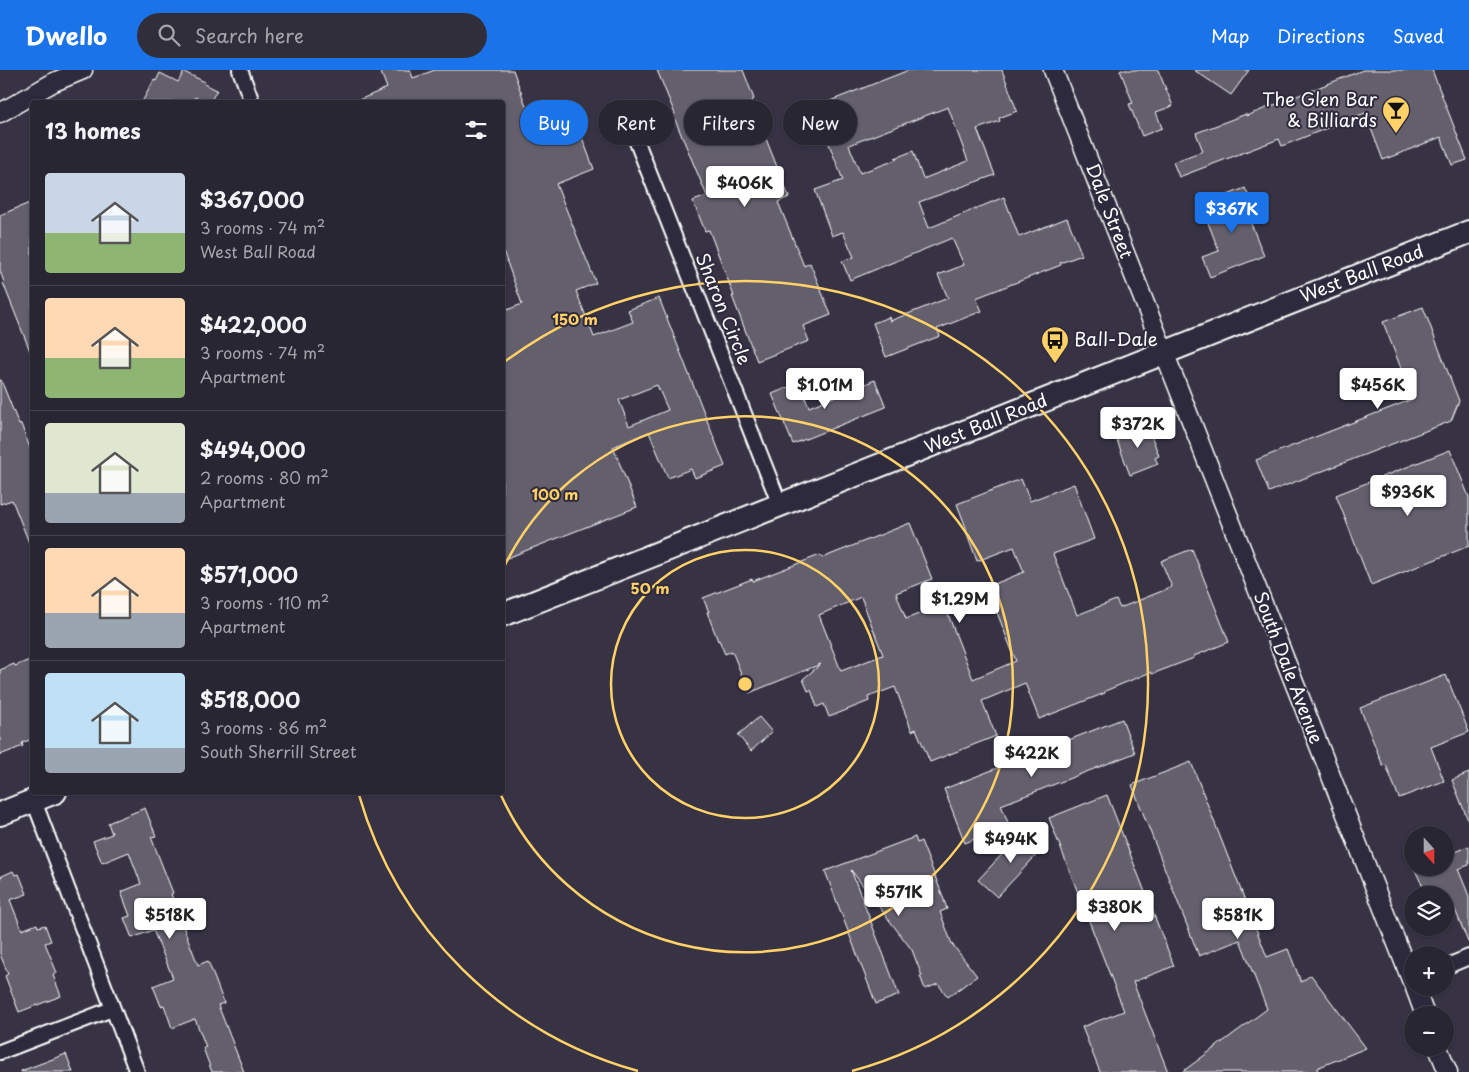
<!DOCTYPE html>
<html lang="en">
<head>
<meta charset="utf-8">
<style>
  :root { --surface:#292634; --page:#312e3c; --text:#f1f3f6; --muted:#a5a5ac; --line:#45434f; --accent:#1a73e8 }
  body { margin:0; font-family:"Playpen Sans",sans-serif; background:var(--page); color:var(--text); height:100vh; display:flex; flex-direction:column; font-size:19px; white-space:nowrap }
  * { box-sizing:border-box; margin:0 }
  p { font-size:16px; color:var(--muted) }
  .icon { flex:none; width:28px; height:28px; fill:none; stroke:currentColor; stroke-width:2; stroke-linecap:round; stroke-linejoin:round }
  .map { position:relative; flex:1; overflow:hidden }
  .panel { position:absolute; left:30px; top:30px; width:475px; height:695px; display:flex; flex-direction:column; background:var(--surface); border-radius:5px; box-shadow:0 1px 4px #0004,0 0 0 1px var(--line) }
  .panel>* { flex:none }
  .top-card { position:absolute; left:520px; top:30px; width:475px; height:45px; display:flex; gap:10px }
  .needle { width:32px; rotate:159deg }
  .tools { position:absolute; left:1404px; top:756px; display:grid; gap:10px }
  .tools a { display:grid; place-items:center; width:50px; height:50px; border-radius:50%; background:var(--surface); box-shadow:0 1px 4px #0004,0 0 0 1px var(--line); font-size:25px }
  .price { position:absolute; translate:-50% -42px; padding:0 11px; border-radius:5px; background:#fff; color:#222; font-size:16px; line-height:32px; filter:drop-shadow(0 1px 2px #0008) }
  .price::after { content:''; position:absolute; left:50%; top:30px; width:15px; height:11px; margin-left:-8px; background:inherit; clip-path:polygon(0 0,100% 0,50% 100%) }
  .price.current { background:var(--accent); color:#fff }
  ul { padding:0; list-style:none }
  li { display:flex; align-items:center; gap:15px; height:125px; padding:0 15px }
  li+li { border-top:1px solid var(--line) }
  li span { display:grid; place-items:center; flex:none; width:140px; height:100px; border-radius:5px; color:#555 }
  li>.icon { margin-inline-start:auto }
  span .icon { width:60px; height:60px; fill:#fffc; stroke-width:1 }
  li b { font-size:21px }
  h2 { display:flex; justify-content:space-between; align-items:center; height:60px; padding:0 15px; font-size:21px }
  .chip { padding:0 18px; border-radius:22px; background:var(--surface); box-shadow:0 1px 4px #0004,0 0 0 1px var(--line); font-size:18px; line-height:45px }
  .chip.current { background:var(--accent); color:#fff }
  header { display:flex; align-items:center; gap:30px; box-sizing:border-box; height:70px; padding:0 25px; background:var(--accent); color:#fff }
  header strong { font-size:24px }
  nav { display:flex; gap:28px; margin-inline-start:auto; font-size:18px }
  .search { width:350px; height:45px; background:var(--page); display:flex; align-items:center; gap:12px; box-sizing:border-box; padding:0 18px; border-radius:28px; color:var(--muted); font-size:19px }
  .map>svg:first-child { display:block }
  .building { fill:#635f6d; stroke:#fff; fill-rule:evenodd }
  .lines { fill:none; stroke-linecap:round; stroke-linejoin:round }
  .minor-casing { stroke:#fff; stroke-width:18 }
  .tertiary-casing { stroke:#fff; stroke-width:21 }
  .primary-casing { stroke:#fff; stroke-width:26 }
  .minor { stroke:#2f2a3d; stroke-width:14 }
  .tertiary { stroke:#2f2a3d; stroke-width:18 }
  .primary { stroke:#2f2a3d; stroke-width:22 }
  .ring { fill:none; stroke:#ffd166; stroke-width:2.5 }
  .labels { text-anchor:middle; stroke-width:4; stroke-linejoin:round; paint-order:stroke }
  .poi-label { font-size:18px; fill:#fff; stroke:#2f2a3d; text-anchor:end }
  .street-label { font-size:18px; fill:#fff; stroke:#2f2a3d }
  .centre { fill:#ffd166; stroke:#2f2a3d; stroke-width:2.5 }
  .ring-label { font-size:15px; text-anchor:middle; font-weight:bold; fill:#ffd166; stroke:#2f2a3d; stroke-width:4; stroke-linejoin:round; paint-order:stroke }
</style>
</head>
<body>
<header>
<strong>Dwello</strong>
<div class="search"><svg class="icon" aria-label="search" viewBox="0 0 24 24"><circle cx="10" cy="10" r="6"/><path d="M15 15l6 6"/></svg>Search here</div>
<nav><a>Map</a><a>Directions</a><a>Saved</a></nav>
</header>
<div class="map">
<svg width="1469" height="1002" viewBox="0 0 1469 1002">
  <rect width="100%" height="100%" fill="#373345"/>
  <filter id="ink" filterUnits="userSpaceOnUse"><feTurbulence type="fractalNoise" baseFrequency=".02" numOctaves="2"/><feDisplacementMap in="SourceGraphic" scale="10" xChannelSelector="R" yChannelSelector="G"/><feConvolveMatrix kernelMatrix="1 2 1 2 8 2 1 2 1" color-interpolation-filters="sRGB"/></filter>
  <g filter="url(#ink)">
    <g class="building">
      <path d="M380 0H410L413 8 435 0H513L536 64 576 49 583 65H581L594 99 556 114 596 213 576 221 594 267 633 252 628 240 659 228 725 396 695 408 691 399 668 408 649 362 613 377 637 437 502 490V242L522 234 502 178V32H354L387 18ZM657 315 668 340 629 356 619 330Z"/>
      <polygon points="657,0 743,0 754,29 751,31 789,127 778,132 804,196 810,193 831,245 803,256 809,271 757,291 732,226 734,226 709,160 705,161 693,131 707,126 673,45 675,44"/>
      <path d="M909 0H1002L1017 41 999 48 1000 51 977 59 995 105 919 132 929 158 1004 127 1019 167 1067 148 1082 185 1060 193 1061 195 976 228 982 241 937 259 940 266 886 287 873 253 889 247 890 251 948 228 938 205 964 195 952 168 850 210 842 191 854 187 843 162 832 166 815 120 843 110 819 48 834 42 830 31ZM948 37 968 91 923 109 913 81 895 88 896 90 860 103 849 75Z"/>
      <polygon points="1120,0 1158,0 1173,36 1156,42 1162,58 1142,66 1129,34 1133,33"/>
      <polygon points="1194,0 1249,0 1231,25"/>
      <polygon points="1363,0 1432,0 1467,90 1452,95 1441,67 1383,90 1365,43 1282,76 1279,69 1179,107 1173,92 1203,81 1196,63 1246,44 1246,46"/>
      <polygon points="184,2 205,12 204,14 217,20 210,32 205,32 195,27 192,32 142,32 154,10 156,11 160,3 178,12"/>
      <polygon points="1245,118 1254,138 1246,141 1264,186 1210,207 1202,187 1219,181 1205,145 1212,142 1208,133"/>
      <polygon points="32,132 32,286 3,213 4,212 0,201 0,145"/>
      <polygon points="1423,237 1459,331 1451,351 1269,422 1256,390 1413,329 1383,252"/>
      <polygon points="0,310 1,310 19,355 21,354 32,383 32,480 12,430 0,434"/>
      <polygon points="875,310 886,337 793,374 772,324 799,313 809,337"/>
      <polygon points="1142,354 1145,361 1149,359 1159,386 1155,388 1158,394 1130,405 1115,365"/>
      <polygon points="1450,380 1469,427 1469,476 1371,515 1336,425"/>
      <path d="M1021 409 1030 431 1074 414 1094 469 1053 484 1077 545 1116 530 1120 538 1172 517 1161 491 1192 479 1229 572 1194 586V588L1152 604 1151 602 1105 621V623L1039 649 1025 613 982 631 996 666 930 692 916 659 912 661 895 617 868 627 869 631 829 647 824 634 817 637 811 620 808 621 803 609 821 594 749 623 732 581 725 584 719 570 718 571 707 542H709L703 528 752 509 753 511 820 485 822 488 910 453 932 509 896 523 906 549 944 534 973 609 1016 591 987 517 1024 502 1014 477 977 491 966 461 967 460 957 434ZM861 527 883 585 841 601 819 545Z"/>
      <polygon points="32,589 32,669 22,673 23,676 0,685 0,600 14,594 15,596"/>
      <polygon points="1446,605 1469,662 1431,677 1444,711 1399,728 1386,695 1383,696 1360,638"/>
      <polygon points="759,647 772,662 751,681 738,665"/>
      <polygon points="1122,649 1135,683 1001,735 1009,755 965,773 944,719"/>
      <polygon points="1191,692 1267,887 1288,879 1301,912 1311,905 1366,978 1317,998 1318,1002 1182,1002 1267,939 1240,870 1199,886 1132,715"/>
      <polygon points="1469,703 1469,750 1468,750 1452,710"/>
      <polygon points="1107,725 1174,896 1133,912 1168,1002 1100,1002 1082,957 1124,941 1049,748"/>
      <polygon points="145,738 156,766 151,767 173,823 171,824 191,877 198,895 208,891 224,933 218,935 244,1002 212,1002 203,978 206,977 195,949 172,958 164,935 161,936 153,916 173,908 153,860 132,868 124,848 130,846 121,822 141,814 129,782 102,793 93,771 112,764 108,753"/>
      <polygon points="1022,763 1028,763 1043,778 997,827 978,810"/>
      <polygon points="915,767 917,773 921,771 942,824 947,839 940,842 952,874 977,906 948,927 938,914 925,919 920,906 922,906 912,880 851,800 899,925 876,934 825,801"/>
      <polygon points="1446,767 1452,783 1469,776 1469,795 1458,799 1469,826 1469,872 1468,872 1454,837 1447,839 1445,835 1445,825 1427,825 1414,798 1445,798"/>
      <polygon points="13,801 15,805 19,804 27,824 10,830 22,860 37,854 38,857 45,855 51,871 45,873 57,903 53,905 61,926 19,942 5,906 8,904 0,884 0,807"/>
      <polygon points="66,984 73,1002 21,1002 21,1001"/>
    </g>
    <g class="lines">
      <g class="minor-casing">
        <g id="minor">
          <polyline points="240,0 252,32"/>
          <polyline points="631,57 780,435"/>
          <polyline points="34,731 137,1002"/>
          <polyline points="1445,897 1469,887"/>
          <polyline points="0,982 112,939"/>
        </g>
      </g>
      <g class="tertiary-casing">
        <g id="tertiary">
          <polyline points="1053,0 1412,912"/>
          <polyline points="0,43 54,12 83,0"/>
          <polyline points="1415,918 1425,945"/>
          <polyline points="1438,978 1448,1002"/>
        </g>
      </g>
      <g class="primary-casing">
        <g id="primary">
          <polyline points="502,545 1469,162"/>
          <polyline points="0,744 55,722"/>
        </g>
      </g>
      <use href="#minor" class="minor"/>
      <use href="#tertiary" class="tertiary"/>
      <use href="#primary" class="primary"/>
    </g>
  </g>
  <g class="ring">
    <circle cx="745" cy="614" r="134"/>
    <path d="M503 499A268 268 0 1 1 500 723"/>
    <path d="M638 1001A402 402 0 0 1 359 725M503 293A402 402 0 1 1 852 1001"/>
  </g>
  <defs>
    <g id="bar-pin" transform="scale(1.4375)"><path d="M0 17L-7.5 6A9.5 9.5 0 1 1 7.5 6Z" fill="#ffd166" stroke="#2f2a3d"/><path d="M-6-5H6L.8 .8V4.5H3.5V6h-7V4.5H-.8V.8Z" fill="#111"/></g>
    <g id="bus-pin" transform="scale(1.4375)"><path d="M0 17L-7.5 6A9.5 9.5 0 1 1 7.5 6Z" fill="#ffd166" stroke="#2f2a3d"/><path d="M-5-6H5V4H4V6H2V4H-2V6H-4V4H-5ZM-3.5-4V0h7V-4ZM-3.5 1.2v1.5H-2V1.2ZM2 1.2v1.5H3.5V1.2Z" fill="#111"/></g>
  </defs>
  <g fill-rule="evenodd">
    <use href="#bar-pin" x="1396" y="40"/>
    <use href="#bus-pin" x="1055" y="270"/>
  </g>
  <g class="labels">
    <g class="poi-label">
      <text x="1377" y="36">The Glen Bar<tspan x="1377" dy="21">&amp; Billiards</tspan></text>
      <text x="1074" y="276" text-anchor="start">Ball-Dale</text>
    </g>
    <g class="street-label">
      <text transform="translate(1109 141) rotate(69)" y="6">Dale Street</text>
      <text transform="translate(1362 204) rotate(-21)" y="6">West Ball Road</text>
      <text transform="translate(723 239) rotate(68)" y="6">Sharon Circle</text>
      <text transform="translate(986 354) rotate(-22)" y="6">West Ball Road</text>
      <text transform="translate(1288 598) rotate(69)" y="6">South Dale Avenue</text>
    </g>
  </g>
  <circle cx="745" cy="614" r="8" class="centre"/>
  <g class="ring-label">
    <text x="575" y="255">150 m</text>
    <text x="555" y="430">100 m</text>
    <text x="650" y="524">50 m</text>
  </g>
</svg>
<div class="tools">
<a><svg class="needle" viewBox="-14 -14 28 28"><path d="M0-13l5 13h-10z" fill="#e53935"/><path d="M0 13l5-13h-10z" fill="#a5a5ac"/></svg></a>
<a><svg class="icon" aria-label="layers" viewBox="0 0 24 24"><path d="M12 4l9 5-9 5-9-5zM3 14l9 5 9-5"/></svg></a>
<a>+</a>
<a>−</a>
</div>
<b class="price" style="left:745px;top:138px">$406K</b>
<b class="price current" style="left:1232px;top:164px">$367K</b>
<b class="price" style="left:825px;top:340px">$1.01M</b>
<b class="price" style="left:1378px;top:340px">$456K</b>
<b class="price" style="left:1138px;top:379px">$372K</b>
<b class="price" style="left:1408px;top:447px">$936K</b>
<b class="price" style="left:960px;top:554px">$1.29M</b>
<b class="price" style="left:1032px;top:708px">$422K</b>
<b class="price" style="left:1011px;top:794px">$494K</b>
<b class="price" style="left:899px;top:847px">$571K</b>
<b class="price" style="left:1115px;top:862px">$380K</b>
<b class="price" style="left:170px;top:870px">$518K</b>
<b class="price" style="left:1238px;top:870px">$581K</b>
<div class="top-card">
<a class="chip current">Buy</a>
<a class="chip">Rent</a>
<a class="chip">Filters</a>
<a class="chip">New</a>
</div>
<section class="panel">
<h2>13 homes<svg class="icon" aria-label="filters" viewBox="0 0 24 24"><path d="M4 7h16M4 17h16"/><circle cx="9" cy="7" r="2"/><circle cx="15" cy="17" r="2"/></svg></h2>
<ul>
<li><span style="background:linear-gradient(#c9d6e8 60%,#8fb573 0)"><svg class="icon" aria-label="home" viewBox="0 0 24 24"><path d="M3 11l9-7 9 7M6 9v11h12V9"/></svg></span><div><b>$367,000</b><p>3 rooms · 74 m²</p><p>West Ball Road</p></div></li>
<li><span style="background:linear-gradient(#ffd9b3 60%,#8fb573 0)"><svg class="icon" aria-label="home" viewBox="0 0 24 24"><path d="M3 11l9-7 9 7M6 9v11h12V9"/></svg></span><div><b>$422,000</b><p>3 rooms · 74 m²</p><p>Apartment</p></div></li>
<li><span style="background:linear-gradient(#dfe7d0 70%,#9aa5b1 0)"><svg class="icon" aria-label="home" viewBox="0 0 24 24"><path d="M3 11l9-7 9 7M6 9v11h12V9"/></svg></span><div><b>$494,000</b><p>2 rooms · 80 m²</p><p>Apartment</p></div></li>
<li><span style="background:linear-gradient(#ffd9b3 65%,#9aa5b1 0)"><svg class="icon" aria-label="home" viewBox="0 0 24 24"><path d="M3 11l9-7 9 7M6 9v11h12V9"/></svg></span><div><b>$571,000</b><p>3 rooms · 110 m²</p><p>Apartment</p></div></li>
<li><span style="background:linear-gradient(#bfe0f5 75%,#9aa5b1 0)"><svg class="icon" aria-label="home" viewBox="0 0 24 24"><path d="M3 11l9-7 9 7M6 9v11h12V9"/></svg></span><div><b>$518,000</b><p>3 rooms · 86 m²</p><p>South Sherrill Street</p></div></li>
</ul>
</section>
</div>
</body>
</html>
